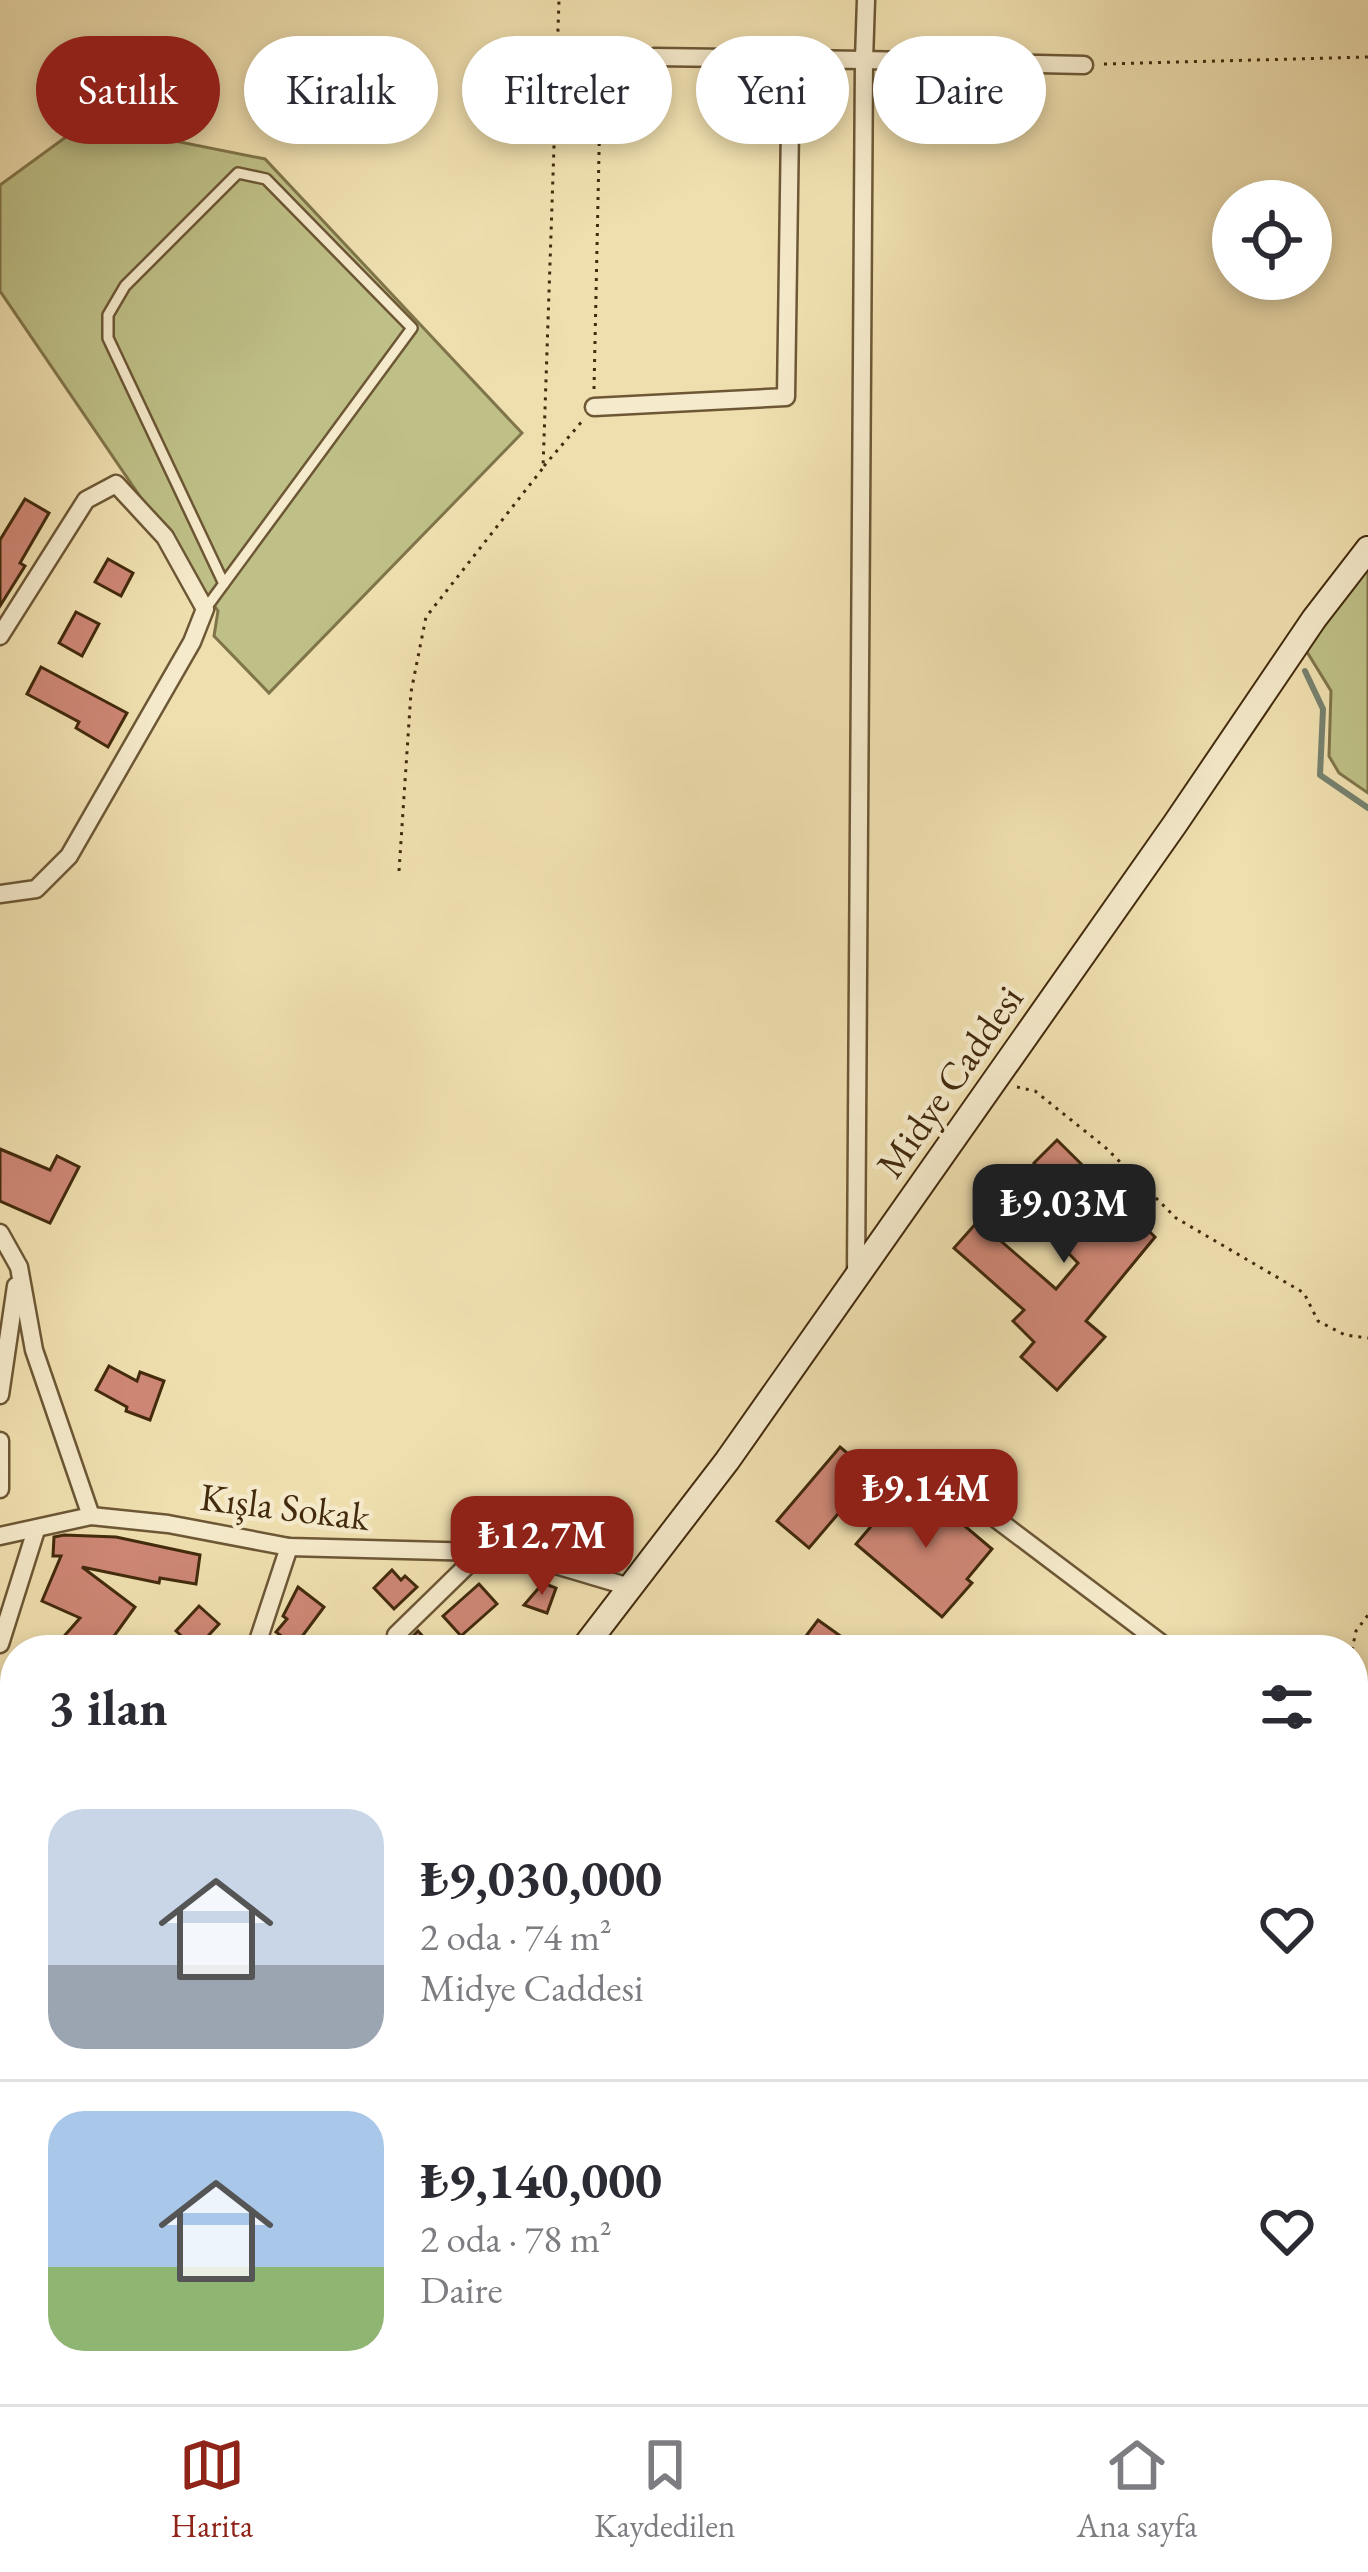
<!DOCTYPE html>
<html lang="tr">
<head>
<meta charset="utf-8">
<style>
  :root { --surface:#fff; --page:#f7f7f7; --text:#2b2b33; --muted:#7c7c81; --line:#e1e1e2; --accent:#8f2418 }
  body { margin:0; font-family:"EB Garamond",serif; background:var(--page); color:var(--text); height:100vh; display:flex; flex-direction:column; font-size:45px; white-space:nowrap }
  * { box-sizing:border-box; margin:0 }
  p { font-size:39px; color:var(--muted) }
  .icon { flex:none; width:66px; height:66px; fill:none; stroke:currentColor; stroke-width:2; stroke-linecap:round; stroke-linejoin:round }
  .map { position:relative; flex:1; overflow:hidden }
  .sheet { position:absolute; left:0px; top:1635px; width:1368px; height:771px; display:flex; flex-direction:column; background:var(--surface); border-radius:48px 48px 0 0; box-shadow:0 6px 18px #0003 }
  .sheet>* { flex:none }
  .hud { position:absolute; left:36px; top:36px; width:1296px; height:108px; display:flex; gap:24px }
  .controls { position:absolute; left:1212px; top:180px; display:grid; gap:24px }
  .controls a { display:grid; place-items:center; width:120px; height:120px; border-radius:50%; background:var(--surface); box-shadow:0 6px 18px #0003; font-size:60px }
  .price { position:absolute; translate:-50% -102px; padding:0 27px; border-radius:24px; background:var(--accent); color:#fff; font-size:39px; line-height:78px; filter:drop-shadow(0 3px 6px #0008) }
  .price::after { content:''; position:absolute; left:50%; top:72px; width:36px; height:27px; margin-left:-18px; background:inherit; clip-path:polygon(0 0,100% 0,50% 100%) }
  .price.selected { background:#222; color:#fff }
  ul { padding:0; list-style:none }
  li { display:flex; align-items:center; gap:36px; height:300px; padding:0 48px }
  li+li { border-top:3px solid var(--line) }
  li span { display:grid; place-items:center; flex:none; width:336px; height:240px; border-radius:36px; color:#555 }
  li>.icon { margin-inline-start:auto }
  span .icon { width:144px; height:144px; fill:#fffc; stroke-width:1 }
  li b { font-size:51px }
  h2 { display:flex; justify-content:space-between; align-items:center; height:144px; padding:0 48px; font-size:51px }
  .tag { padding:0 42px; border-radius:54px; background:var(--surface); box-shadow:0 6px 18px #0003; font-size:42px; line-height:108px }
  .tag.selected { background:var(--accent); color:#fff }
  .menu { display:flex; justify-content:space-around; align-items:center; height:168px; border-top:3px solid var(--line); background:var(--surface); font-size:33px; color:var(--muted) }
  .menu a { display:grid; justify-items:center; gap:6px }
  .menu .selected { color:var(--accent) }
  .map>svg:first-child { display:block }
  .green { fill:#bec087; stroke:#80754a; stroke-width:3 }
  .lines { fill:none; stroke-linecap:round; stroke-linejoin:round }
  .stream { stroke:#77826f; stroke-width:6 }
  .building { fill:#ce8775; stroke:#422a0c; stroke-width:3 }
  .lane-casing { stroke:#6d5735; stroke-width:14 }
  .street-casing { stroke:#6d5735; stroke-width:21 }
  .secondary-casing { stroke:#422a0c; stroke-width:28 }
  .path { stroke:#422a0c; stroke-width:3; stroke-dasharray:3 6; stroke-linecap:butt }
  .lane { stroke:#f5eacb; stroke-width:9 }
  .street { stroke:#f5eacb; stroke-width:16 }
  .secondary { stroke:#f5eacb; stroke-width:24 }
  .labels { text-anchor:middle; stroke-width:9; stroke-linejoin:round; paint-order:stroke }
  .street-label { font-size:39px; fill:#422a0c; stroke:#f5eacb }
</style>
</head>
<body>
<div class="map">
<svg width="1368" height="2404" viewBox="0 0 1368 2404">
  <rect width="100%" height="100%" fill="#efdfaf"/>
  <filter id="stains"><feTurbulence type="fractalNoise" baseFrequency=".00167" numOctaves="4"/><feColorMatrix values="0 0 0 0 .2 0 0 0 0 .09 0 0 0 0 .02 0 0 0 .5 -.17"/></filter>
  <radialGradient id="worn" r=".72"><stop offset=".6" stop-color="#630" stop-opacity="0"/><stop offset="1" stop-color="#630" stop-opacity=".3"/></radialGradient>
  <g class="green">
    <polygon points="85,123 265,159 522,433 269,693 214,636 218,611 0,291 0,185"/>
    <polygon points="1368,562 1368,793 1339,773 1329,756 1331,691 1304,647"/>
  </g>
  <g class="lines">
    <polyline class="stream" points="1305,671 1323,709 1320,775 1368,808"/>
  </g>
  <g class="building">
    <polygon points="25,499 49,513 20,563 25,566 0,606 0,540"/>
    <polygon points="108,559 133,573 121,596 95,582"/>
    <polygon points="76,612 99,624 82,656 59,643"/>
    <polygon points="41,667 127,713 108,747 76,728 79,722 27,694"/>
    <polygon points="1057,1140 1155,1237 1086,1321 1105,1337 1057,1390 1021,1357 1034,1342 1013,1321 1024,1310 954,1248 978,1221 1056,1289 1078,1263 1037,1221 1064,1194 1034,1163"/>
    <polygon points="0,1149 50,1170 57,1156 79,1167 50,1223 0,1201"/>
    <polygon points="109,1366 137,1381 140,1372 164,1381 150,1420 126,1411 127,1407 96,1390"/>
    <polygon points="840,1447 872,1474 809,1548 777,1521"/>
    <polygon points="921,1489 992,1549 967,1579 972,1583 942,1617 856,1544 885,1510 896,1518"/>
    <polygon points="64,1535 116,1537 200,1555 196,1584 160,1578 159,1583 82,1567 135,1607 104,1650 52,1650 80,1618 42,1601 61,1556 53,1556 54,1537"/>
    <polygon points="392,1570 401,1580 405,1576 417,1587 394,1609 374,1588"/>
    <polygon points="543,1583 556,1588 547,1613 524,1605"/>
    <polygon points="479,1584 497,1604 461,1636 443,1616"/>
    <polygon points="298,1587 324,1607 295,1646 276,1632 287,1619 283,1616"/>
    <polygon points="199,1606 219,1624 196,1649 176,1631"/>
    <polygon points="818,1620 860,1650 826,1650 806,1636"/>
    <polygon points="418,1631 435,1650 397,1650 405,1644"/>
    <polygon points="15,1728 15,1760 0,1785 0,1742"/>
    <polygon points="0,1989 15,2002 15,2030 0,2015"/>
    <polygon points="15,2074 15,2132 0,2142 0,2087"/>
  </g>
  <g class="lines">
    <g class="lane-casing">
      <g id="lane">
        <polyline points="206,608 412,328 266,179 238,173 125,286 108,315 108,338 224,584"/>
        <polyline points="853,2404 870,2391"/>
      </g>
    </g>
    <g class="street-casing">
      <g id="street">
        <polyline points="654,57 864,60 866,0"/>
        <polyline points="594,407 786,397 791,59"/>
        <polyline points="0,636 86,500 116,484 165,537 205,609 192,642 69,856 36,889 0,894"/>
        <polyline points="0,1233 19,1267 34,1350 91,1516"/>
        <polyline points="856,1277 864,60 1084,65"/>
        <polyline points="0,1395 16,1286"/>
        <polyline points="0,1441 0,1489"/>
        <polyline points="991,1515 1170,1650"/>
        <polyline points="0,1536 91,1516 168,1524 289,1547 481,1552 539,1560 633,1588"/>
        <polyline points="396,1635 481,1552"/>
        <polyline points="0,1644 36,1530"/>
        <polyline points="255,1650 289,1547"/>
        <polyline points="1353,1802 1368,1816"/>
        <polyline points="1353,1940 1368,1930"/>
        <polyline points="0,1961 15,1952"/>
        <polyline points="1353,2198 1368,2222"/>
        <polyline points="1353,2315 1368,2309"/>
        <polyline points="507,2391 535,2404"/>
        <polyline points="772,2391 782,2404"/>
        <polyline points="1007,2391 1010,2404"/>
        <polyline points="1208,2391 1219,2404"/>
        <polyline points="1095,2404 1135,2391"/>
      </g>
    </g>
    <g class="secondary-casing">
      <g id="secondary">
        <polyline points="582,1650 727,1461 1175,824 1314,619 1368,549"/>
        <polyline points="0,2233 15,2217"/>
        <polyline points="262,2404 270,2391"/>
        <polyline points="293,2404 301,2391"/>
      </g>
    </g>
    <g class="path">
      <polyline points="559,60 633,58"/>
      <polyline points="1104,64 1368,57"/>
      <polyline points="594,389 601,58"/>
      <polyline points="544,466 584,419"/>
      <polyline points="399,871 411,692 426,617 543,468 559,0"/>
      <polyline points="1017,1087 1035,1091 1106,1148 1176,1218 1304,1293 1318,1321 1345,1335 1368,1338"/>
      <polyline points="1352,1650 1356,1631 1368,1615"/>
    </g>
    <use href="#lane" class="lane"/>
    <use href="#street" class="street"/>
    <use href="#secondary" class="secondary"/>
  </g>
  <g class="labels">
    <g class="street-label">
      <text transform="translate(949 1081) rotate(-55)" y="14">Midye Caddesi</text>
      <text transform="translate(285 1506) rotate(7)" y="14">Kışla Sokak</text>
    </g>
  </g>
  <rect width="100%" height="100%" filter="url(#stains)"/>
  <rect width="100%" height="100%" fill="url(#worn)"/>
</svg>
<div class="controls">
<a><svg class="icon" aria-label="locate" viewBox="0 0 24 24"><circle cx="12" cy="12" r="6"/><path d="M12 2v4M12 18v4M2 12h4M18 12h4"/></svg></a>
</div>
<b class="price selected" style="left:1064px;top:1266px">₺9.03M</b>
<b class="price" style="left:926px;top:1551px">₺9.14M</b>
<b class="price" style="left:542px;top:1598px">₺12.7M</b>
<div class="hud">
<a class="tag selected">Satılık</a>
<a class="tag">Kiralık</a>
<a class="tag">Filtreler</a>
<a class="tag">Yeni</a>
<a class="tag">Daire</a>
</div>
<section class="sheet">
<h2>3 ilan<svg class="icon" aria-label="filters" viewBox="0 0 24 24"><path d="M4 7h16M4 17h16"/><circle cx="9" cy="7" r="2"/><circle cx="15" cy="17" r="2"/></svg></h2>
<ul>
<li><span style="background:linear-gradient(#c9d6e8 65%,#9aa5b1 0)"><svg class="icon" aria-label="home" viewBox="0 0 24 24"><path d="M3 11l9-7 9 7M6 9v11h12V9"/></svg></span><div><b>₺9,030,000</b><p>2 oda · 74 m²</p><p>Midye Caddesi</p></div><svg class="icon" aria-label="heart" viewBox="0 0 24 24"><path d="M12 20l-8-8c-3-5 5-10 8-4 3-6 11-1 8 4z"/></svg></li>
<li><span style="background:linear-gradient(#a9c7e8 65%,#8fb573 0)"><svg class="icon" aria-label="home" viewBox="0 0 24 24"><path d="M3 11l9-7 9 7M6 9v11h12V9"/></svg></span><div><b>₺9,140,000</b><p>2 oda · 78 m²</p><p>Daire</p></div><svg class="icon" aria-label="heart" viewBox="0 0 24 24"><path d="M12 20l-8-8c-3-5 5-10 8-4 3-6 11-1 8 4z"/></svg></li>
</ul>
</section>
</div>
<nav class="menu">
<a class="selected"><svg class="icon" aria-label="map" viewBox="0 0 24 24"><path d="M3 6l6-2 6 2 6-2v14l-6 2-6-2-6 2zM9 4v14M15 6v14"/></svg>Harita</a>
<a><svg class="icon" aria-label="saved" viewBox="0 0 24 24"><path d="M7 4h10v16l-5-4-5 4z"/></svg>Kaydedilen</a>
<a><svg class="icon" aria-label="home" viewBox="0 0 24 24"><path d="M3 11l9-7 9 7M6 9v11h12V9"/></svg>Ana sayfa</a>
</nav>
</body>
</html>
